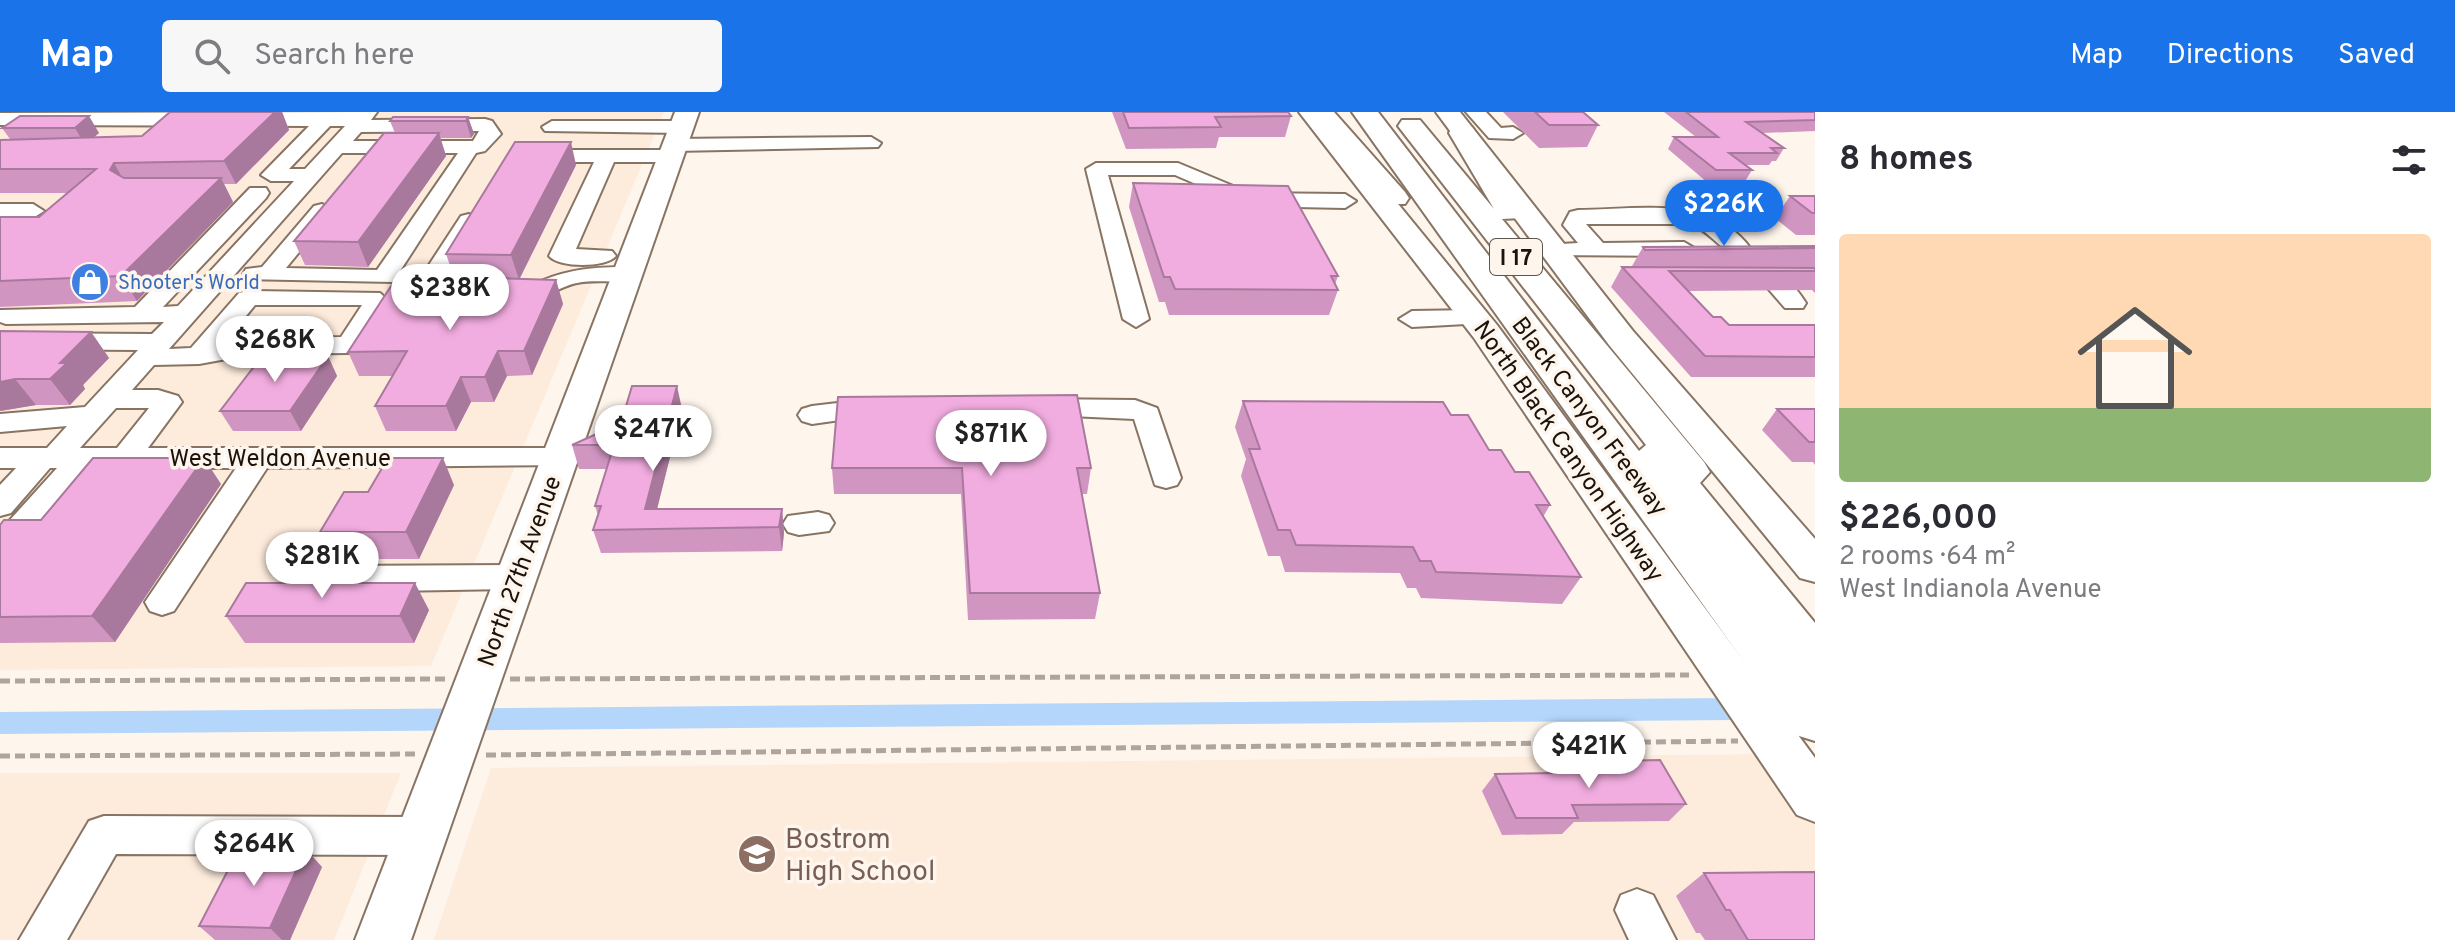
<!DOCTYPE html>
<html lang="en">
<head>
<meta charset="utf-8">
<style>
  :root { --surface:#fff; --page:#f7f7f7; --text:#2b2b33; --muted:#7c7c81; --line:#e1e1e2; --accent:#1a73e8 }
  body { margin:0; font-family:Overpass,sans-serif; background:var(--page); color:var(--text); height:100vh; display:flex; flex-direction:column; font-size:30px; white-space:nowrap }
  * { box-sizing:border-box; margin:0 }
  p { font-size:26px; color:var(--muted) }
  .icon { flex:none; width:44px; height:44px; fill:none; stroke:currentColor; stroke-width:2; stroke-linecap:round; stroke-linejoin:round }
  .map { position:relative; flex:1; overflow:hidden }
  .panel { display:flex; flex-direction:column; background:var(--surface); width:640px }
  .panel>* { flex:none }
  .price { position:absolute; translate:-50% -68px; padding:0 18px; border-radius:28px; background:#fff; color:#222; font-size:26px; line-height:52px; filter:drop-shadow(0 2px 4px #0008) }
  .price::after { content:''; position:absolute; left:50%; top:48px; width:24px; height:18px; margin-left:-12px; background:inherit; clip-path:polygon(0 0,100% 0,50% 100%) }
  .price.current { background:var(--accent); color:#fff }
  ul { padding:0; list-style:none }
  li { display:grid; align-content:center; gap:16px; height:424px; padding:0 24px }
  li+li { border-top:2px solid var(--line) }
  li span { display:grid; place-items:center; height:248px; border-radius:8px; color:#555 }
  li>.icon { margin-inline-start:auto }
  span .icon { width:144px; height:144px; fill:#fffc; stroke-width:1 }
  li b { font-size:34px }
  h2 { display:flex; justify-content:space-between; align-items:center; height:96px; padding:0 24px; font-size:34px }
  header { display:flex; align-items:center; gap:48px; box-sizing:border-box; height:112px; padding:0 40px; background:var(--accent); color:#fff }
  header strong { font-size:38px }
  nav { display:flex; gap:44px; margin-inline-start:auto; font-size:28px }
  .search { width:560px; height:72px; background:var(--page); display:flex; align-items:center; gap:20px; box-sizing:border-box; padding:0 28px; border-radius:8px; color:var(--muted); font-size:30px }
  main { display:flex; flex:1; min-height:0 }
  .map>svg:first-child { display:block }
  .built { fill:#fdebdc }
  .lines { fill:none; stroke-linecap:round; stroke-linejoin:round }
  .canal { fill:#b3d6fa; fill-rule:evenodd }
  .minor-casing { stroke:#887463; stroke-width:4 }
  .major-casing { stroke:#887463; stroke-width:4 }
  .highway-casing { stroke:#887463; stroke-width:4 }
  .path { stroke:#aea69e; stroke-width:5; stroke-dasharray:10 5; stroke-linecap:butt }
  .minor { fill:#fff; fill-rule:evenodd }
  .major { fill:#fff; fill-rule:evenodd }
  .highway { fill:#fff; fill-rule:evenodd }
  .wall { fill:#d095c1 }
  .shaded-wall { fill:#a9799d }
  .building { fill:#f2ade0; stroke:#a9799d; stroke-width:2 }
  .labels { text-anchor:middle; stroke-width:7; stroke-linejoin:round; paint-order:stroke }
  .far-shop-label { font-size:20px; fill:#366cbe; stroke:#fef5ed; text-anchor:start }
  .shield { fill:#fef5ed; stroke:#5e564f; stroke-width:2 }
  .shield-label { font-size:22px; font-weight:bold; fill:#1a120b }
  .street-label { font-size:24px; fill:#1a120b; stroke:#fef5ed }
  .near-education-label { font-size:28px; fill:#785e54; stroke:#fef5ed; text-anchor:start }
</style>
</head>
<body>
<header>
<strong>Map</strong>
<div class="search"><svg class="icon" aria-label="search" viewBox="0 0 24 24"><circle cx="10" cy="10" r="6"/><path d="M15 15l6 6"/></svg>Search here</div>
<nav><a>Map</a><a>Directions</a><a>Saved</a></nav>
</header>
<main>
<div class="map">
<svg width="1815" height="828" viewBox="0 0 1815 828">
  <rect width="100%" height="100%" fill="#fef5ed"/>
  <g class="built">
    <polygon points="33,0 664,0 431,554 0,558 0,13 14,13"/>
    <polygon points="1774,642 1815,701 1815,828 434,828 491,656"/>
    <polygon points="0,661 401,661 334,828 0,828"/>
  </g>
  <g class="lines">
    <polygon class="canal" points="1732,586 1741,589 1745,597 1741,605 1732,608 0,622 0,600"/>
    <g class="minor-casing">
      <g id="minor">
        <path d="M358 0H377L371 8 485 7 492 9 501 22 485 39 476 41 393 170 246 167 243 162 246 157 262 155 314 94 322 92 333 99 286 156 377 158 458 41H342L169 237 191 236 239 181 248 179 380 181 389 189 362 233 358 239 349 241 254 242 199 252 154 253 132 278H158L178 284 182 290 148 336H560L571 339 575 346 571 353 267 356 174 499 162 503 150 499 145 490 236 356H90L12 449 0 453V419L57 356H50L11 401 0 404V373L16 356H0V336H47L67 314 0 320V302L85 295 138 238 0 237V221L152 222 164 210 6 212 0 210V198L135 195 250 76H266L269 81 266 86 163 195 178 194 294 69H271L261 63 309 14 0 13V1ZM330 14H345L305 57H289ZM479 19 473 29H353L361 20ZM255 193H362L341 225 254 226 223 232ZM116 296H149L117 336H80Z"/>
        <polygon points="1466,0 1486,0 1501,16 1513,15 1523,21 1513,27 1489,26"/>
        <polygon points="552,9 681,9 691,15 681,21 545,19 542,15"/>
        <path d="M871 25 881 31 878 35 674 39 680 44 670 50H614L576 137 612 139 616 144C606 156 559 156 549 144L594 50H532L522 44 532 38H670L664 33 674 27Z"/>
        <polygon points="1096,51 1178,51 1250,81 1345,82 1356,89 1345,96 1247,94 1175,63 1108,63 1149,207 1136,215 1123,207 1086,57"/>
        <polygon points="0,92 33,92 44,99 33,106 0,106"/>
        <path d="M1578 98C1637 98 1712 82 1751 137L1739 144C1720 139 1710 119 1691 112H1586L1603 131 1684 130 1696 137 1684 144 1545 143 1541 138 1545 133 1578 131 1563 113 1570 100Z"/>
        <path d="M469 102 480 109 444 166 436 170 461 173 464 178 461 183C443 188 416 187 404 171L427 156 461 104Z"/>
        <path d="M627 155 639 162 636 167C616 172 596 167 577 171 558 174 523 202 506 178L509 173C519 170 532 173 541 169 570 157 595 155 627 155Z"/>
        <path d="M1770 158C1785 161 1798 179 1806 191L1803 196H1785L1758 165Z"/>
        <polygon points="1475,198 1488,206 1484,211 1412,215 1399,207 1412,199"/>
        <polygon points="880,286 890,289 894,295 890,301 812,312 802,309 798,303 802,297 812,294"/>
        <polygon points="1038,287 1135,288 1157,296 1181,366 1177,373 1166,376 1155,373 1134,307 1028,302 1024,296 1028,290"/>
        <polygon points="818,400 829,403 834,411 829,419 799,423 788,420 783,412 788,404"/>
        <polygon points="516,453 528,456 533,465 528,474 516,477 333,480 321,476 316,467 321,458 333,454"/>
        <polygon points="104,704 422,705 437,710 443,724 437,738 422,743 116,742 67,828 19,828 89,709"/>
        <polygon points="1637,777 1653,783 1676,828 1629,828 1615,798 1621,783"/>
      </g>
    </g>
    <g class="major-casing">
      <g id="major">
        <polygon points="675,0 699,0 411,828 355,828"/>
        <polygon points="1299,0 1323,0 1497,213 1815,646 1815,710 1797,703 1474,226"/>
        <polygon points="1436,0 1460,0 1633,219 1815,427 1815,470 1800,466 1609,233"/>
      </g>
    </g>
    <g class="highway-casing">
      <g id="highway">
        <polygon points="1307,0 1334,0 1405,80 1409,86 1405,92 1383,92"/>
        <polygon points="1352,0 1378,0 1639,339 1646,333 1398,14 1402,8 1420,8 1494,97 1449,21 1452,15 1472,15 1526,100 1522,106 1502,107 1704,350 1710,360 1700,371 1815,511 1815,629 1796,623"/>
      </g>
    </g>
    <g class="path">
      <polyline points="510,567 1689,563"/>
      <polyline points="0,569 445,567"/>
      <polyline points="486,643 1738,629"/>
      <polyline points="0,644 418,642"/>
    </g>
    <use href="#minor" class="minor"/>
    <use href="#major" class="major"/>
    <use href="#highway" class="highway"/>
  </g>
  <g class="wall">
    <polygon points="170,0 282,0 289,18 236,72 224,72 233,90 137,189 0,195 0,105 39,105 68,81 0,81 0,28 10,27 2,16 20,4 99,21 94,25 142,24"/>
    <polygon points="1112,0 1288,0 1291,4 1285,25 1219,25 1216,36 1126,37"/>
    <polygon points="1503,0 1583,0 1598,13 1587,35 1539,36"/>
    <polygon points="1664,0 1815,0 1815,19 1762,21 1784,36 1776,49 1772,49 1769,53 1746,53 1752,58 1744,71 1708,71 1668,37 1674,25 1696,25"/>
    <polygon points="468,5 474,22 471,26 440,26 446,44 368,155 305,153 294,129 395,21 390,9"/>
    <polygon points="576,53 519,167 556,168 563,192 532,263 507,264 494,290 471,290 456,319 386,319 375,294 393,264 359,264 348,240 431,168 454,165 446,142"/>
    <polygon points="1133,71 1338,164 1335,172 1338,178 1329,203 1169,203 1165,190 1159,190 1129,95"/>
    <polygon points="1790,84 1815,84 1815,123 1796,123 1775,106"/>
    <polygon points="1815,134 1815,181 1812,178 1688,179 1713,205 1729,213 1815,213 1815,265 1691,265 1611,175 1622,155 1633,155 1632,154 1643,135"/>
    <polygon points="0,219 91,220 109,246 83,273 85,277 70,293 36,293 0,299"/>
    <polygon points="328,244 337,264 301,319 233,319 220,299"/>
    <polygon points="1243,289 1451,303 1550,393 1543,405 1581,465 1562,492 1421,486 1416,476 1407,476 1400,461 1285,460 1280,444 1268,444 1241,364 1246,347 1235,315"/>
    <polygon points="682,297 657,397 782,397 784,421 782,439 601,441 593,418 598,403 595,394 606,357 579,357 572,333"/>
    <polygon points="1777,297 1815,297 1815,353 1813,350 1792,350 1762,318"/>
    <polygon points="832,356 1091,356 1087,382 1082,382 1100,481 1095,507 968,508 961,382 834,382"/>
    <polygon points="221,372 115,530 0,531 0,413 41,408"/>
    <polygon points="454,373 419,447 336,447 320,420"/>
    <polygon points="429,498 414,531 245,531 226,504"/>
    <polygon points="1610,649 1686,692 1669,709 1574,710 1562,722 1502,723 1482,679 1495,662 1600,660"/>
    <polygon points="322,755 290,828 215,828 199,814"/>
    <polygon points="1704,761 1815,828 1705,828 1700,821 1696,821 1676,784"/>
  </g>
  <g class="shaded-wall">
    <polygon points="275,0 282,0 289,18 236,72 224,49"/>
    <polygon points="89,4 99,21 85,33 75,16"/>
    <polygon points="468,5 474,22 471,26 466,9"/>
    <polygon points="439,21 446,44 368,155 358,130"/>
    <polygon points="571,30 576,53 519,168 511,143"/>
    <polygon points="114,51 127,74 110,58"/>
    <polygon points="221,66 233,90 137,189 121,164"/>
    <polygon points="556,168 563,192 532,263 524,239"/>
    <polygon points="91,220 109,246 83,273 85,277 70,293 50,267 60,251"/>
    <polygon points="498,239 507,264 494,290 485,265"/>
    <polygon points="328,244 337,264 301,319 290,299"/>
    <polygon points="461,265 471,290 456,319 446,294"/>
    <polygon points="15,267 36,293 0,299 0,270"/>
    <polygon points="677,274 682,297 652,417 645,397"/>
    <polygon points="204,346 221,372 115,530 92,504"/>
    <polygon points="443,346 454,373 419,447 406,420"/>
    <polygon points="782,397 784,421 782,439 779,415"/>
    <polygon points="415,471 429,498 414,531 400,504"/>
    <polygon points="306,737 322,755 290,828 282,828 270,816"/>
  </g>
  <g class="building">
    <polygon points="170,0 275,0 224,49 114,51 110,58 124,66 221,66 121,164 0,169 0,105 39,105 96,57 0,57 0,28 142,24"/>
    <polygon points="1123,0 1288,0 1291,4 1215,5 1221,15 1129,16"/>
    <polygon points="1535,0 1583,0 1598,13 1549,13"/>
    <polygon points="1686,0 1815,0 1815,8 1746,10 1784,36 1771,36 1777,41 1729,41 1752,58 1716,58 1674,25 1718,25"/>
    <polygon points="20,4 89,4 75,16 2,16"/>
    <polygon points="393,5 468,5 466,9 390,9"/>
    <polygon points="384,21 439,21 358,130 294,129"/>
    <polygon points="515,30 571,30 511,143 446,142"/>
    <polygon points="1133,71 1288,74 1338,164 1331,164 1338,178 1175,177 1170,165 1164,165"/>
    <polygon points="1790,84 1815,84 1815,101 1812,101"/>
    <polygon points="1815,134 1815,136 1645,138 1643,135"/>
    <polygon points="1622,155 1815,156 1815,159 1669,159 1713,205 1721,205 1729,213 1815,213 1815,245 1705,244"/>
    <polygon points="433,164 556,168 524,239 498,239 485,265 461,265 446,294 375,294 407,239 348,240 395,168 431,168"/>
    <polygon points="0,219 91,220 60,251 67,251 50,267 15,267 0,270"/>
    <polygon points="262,244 328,244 290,299 220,299"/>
    <polygon points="632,274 677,274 645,397 782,397 779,415 593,418 601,394 595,394 614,333 572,333 621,311"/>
    <polygon points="1077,283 1091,356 1077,356 1100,481 970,481 962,356 832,356 838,285"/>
    <polygon points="1243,289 1443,290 1451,303 1468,303 1489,338 1501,338 1515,360 1529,360 1550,393 1536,393 1581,465 1436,460 1431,449 1420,449 1413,435 1296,433 1290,418 1278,418 1249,337 1260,337"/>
    <polygon points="1777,297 1815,297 1815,330 1809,330"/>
    <polygon points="93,346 204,346 92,504 0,505 0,413 4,408 41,408"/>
    <polygon points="388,346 443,346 406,420 320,420 344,380 368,380"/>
    <polygon points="246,471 415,471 400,504 226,504"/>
    <polygon points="1660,648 1686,692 1572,693 1578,706 1516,706 1495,662 1617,660 1610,649"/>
    <polygon points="240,735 306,737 270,816 199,814"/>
    <polygon points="1815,760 1815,828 1748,828 1730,798 1726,798 1704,761"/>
  </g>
  <defs>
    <g id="shop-disc" transform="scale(2)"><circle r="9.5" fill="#3f7fe0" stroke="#fef5ed"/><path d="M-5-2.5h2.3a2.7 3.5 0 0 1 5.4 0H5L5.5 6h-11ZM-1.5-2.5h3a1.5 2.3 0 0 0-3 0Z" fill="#fff"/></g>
    <g id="school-disc" transform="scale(2)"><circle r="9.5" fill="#8d6e63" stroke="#fef5ed"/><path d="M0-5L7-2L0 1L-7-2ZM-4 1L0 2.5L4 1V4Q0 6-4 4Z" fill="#fff"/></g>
  </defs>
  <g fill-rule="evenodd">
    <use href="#shop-disc" x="90" y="170"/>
    <use href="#school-disc" x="757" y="742"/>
  </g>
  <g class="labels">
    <g class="far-shop-label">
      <text x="118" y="177">Shooter's World</text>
    </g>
    <rect class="shield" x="1490" y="127" width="52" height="36" rx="6"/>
    <g class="shield-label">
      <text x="1516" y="153">I 17</text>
    </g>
    <g class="street-label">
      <text transform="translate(1590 304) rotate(53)" y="8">Black Canyon Freeway</text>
      <text transform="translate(1569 339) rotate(55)" y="8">North Black Canyon Highway</text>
      <text x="280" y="354">West Weldon Avenue</text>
      <text transform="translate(519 459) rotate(-70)" y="8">North 27th Avenue</text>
    </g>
    <g class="near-education-label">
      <text x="785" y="736">Bostrom<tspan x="785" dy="32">High School</tspan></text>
    </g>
  </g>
</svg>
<b class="price current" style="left:1724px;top:136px">$226K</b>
<b class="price" style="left:450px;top:220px">$238K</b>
<b class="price" style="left:275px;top:272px">$268K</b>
<b class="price" style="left:653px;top:361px">$247K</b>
<b class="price" style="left:991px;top:366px">$871K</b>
<b class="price" style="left:322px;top:488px">$281K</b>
<b class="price" style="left:1589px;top:678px">$421K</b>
<b class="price" style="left:254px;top:776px">$264K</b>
</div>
<section class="panel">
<h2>8 homes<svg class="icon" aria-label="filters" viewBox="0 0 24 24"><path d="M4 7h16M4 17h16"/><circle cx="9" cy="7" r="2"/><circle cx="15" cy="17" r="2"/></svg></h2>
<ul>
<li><span style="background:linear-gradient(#ffd9b3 70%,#8fb573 0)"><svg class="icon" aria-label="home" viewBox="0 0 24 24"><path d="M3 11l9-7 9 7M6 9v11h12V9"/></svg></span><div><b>$226,000</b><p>2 rooms · 64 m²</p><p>West Indianola Avenue</p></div></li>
</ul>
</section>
</main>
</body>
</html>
